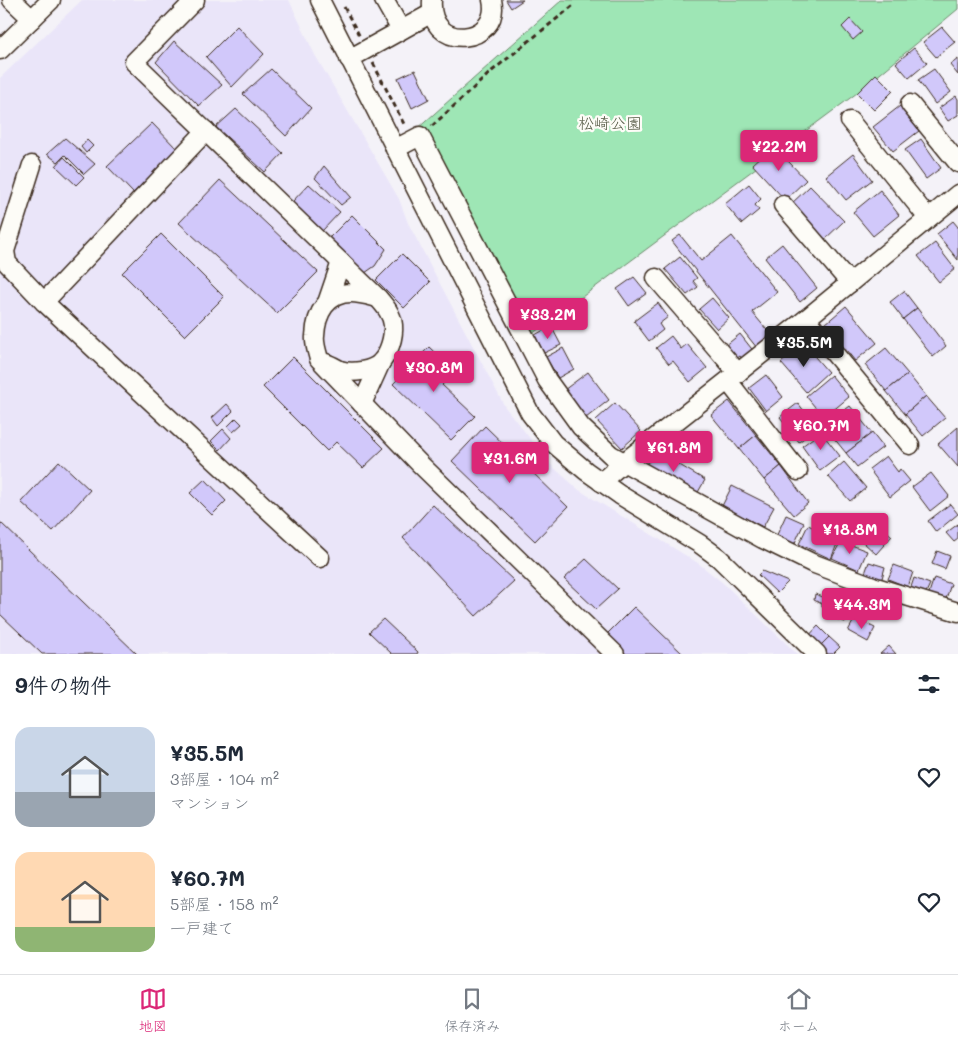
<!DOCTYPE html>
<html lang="ja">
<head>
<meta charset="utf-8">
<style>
  :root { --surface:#fff; --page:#f6f6f7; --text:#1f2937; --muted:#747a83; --line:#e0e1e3; --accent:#db2777 }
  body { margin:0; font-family:Mali,"Klee One",sans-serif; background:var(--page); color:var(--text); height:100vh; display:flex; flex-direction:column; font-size:19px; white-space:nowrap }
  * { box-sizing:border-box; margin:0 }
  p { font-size:16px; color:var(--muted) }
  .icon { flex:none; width:28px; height:28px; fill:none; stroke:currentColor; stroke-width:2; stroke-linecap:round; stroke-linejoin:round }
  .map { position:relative; height:654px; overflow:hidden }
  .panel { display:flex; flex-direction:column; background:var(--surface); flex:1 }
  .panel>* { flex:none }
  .price { position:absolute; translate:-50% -42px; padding:0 11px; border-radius:5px; background:var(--accent); color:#fff; font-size:16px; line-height:32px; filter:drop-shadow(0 1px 2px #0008) }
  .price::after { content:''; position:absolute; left:50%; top:30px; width:15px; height:11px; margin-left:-8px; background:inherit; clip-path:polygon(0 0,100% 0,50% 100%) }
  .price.active { background:#222; color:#fff }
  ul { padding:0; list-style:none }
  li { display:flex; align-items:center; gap:15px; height:125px; padding:0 15px }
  li span { display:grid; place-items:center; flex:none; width:140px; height:100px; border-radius:15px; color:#555 }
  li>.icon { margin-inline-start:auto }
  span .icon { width:60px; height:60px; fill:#fffc; stroke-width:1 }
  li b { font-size:21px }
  h2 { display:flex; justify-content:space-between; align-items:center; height:60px; padding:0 15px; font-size:21px }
  .dock { display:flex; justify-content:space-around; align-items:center; height:70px; border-top:1px solid var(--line); background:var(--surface); font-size:14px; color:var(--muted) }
  .dock a { display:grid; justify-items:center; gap:2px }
  .dock .active { color:var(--accent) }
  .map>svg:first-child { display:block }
  .built { fill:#eae5f9 }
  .green { fill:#9ee6b5; stroke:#6c886a }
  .building { fill:#d1c8fa; stroke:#3b2a1e }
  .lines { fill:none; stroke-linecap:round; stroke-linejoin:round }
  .minor-casing { stroke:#3b2a1e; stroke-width:21 }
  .path { stroke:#3b2a1e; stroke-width:3; stroke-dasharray:5 4; stroke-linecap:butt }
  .minor { stroke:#fdfcf7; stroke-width:18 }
  .labels { text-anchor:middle; stroke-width:4.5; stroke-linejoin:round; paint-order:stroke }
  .park-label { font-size:16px; fill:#545944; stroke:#fdfcf7 }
</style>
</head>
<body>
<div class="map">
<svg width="958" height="654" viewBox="0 0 958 654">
  <rect width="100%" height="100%" fill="#f4f2f8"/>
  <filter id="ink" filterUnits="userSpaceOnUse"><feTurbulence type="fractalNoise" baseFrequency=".02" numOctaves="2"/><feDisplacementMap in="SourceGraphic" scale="10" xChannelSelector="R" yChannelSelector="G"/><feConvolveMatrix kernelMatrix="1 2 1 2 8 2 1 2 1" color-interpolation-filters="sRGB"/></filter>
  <g filter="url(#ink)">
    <polygon class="built" points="82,0 289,0 315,55 399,199 408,223 505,407 552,466 579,490 698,563 723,583 797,654 0,654 0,78"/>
    <polygon class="green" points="562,0 958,0 958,9 857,93 532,334 416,130"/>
    <g class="building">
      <polygon points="506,0 523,0 511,8"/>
      <polygon points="850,19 862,32 853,40 842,27"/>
      <polygon points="237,26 264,54 232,87 206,57"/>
      <polygon points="942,27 955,42 936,57 923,42"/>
      <polygon points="174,41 222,85 199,106 156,62"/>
      <polygon points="914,48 927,63 909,78 896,63"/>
      <polygon points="958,59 958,75 950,65"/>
      <polygon points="271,69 311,108 286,136 243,94"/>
      <polygon points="934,69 951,92 935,104 918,80"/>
      <polygon points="415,70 429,99 412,108 398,78"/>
      <polygon points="876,74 893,91 874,110 857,93"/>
      <polygon points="956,96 958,99 958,115 948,121 939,108"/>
      <polygon points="900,106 919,131 893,151 873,127"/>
      <polygon points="236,109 283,153 265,172 216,127"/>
      <polygon points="152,123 178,150 133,193 107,166"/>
      <polygon points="65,138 95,164 84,174 65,155 58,162 47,154"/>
      <polygon points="921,139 941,168 926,179 905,150"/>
      <polygon points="87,140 93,146 86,153 81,147"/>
      <polygon points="773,145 806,180 785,200 752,164"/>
      <polygon points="853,154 872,180 846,200 826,176"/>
      <polygon points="64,157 84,177 76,185 56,166"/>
      <polygon points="324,166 351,197 341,205 315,178"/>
      <polygon points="220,180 318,272 277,313 179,223"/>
      <polygon points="309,184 340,212 322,231 292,202"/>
      <polygon points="749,184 761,199 755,205 759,210 742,224 725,204"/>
      <polygon points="810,186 844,221 823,241 790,205"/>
      <polygon points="880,190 899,215 873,236 853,212"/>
      <polygon points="352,215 386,249 375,266 365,273 329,238"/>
      <polygon points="953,221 958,227 958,260 937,234"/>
      <polygon points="161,234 224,297 185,336 122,273"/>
      <polygon points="680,235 701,261 732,236 777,292 752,312 776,341 761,353 672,241"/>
      <polygon points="935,243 955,269 939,282 918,256"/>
      <polygon points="782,244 817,288 800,302 765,258"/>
      <polygon points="402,254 430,282 404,308 376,280"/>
      <polygon points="680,257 697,278 693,281 698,287 687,295 665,269"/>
      <polygon points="634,277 647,293 629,306 617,289"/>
      <polygon points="904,291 917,308 903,319 890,302"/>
      <polygon points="712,298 729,318 717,329 699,309"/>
      <polygon points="658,303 668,317 659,324 663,330 649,341 634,321"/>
      <polygon points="846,306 877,343 855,361 825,324"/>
      <polygon points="917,308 946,346 933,357 903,319"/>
      <polygon points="551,326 561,345 544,353 535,335"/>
      <polygon points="740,334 755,353 744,362 740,356 736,359 725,346"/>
      <polygon points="671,336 681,349 687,344 707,368 690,382 673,361 669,364 656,348"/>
      <polygon points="803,343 828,372 806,392 781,363"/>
      <polygon points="429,347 455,372 442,385 475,416 451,440 393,384"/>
      <polygon points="563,348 574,369 558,378 546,357"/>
      <polygon points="886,348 908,374 886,391 865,365"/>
      <polygon points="293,357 384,448 363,468 336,442 327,451 263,387"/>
      <polygon points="588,372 609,400 586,418 564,390"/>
      <polygon points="908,374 926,396 905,414 886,391"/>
      <polygon points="766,375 783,397 766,411 749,388"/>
      <polygon points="831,375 849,397 824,418 806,396"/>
      <polygon points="926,396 945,418 923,436 905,414"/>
      <polygon points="729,401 756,435 739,449 711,415"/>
      <polygon points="615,403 641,431 622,448 596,420"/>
      <polygon points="798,403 817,428 799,442 780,417"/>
      <polygon points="227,404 233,411 218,426 212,418"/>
      <polygon points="850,406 872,433 846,453 824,426"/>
      <polygon points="236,418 242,424 233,432 228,426"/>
      <polygon points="485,426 568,507 535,541 452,461"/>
      <polygon points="958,427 958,467 938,444"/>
      <polygon points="223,429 231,438 220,450 211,441"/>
      <polygon points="821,432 840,456 820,471 802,446"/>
      <polygon points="872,433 883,447 857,467 846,453"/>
      <polygon points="756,435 781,466 764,480 739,449"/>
      <polygon points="661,454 705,480 697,494 640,467"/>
      <polygon points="886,456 898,472 900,469 910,481 890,497 869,469"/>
      <polygon points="59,461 90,490 53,531 21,502"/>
      <polygon points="844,462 866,488 850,501 828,476"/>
      <polygon points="781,466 808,503 794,515 764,480"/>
      <polygon points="931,473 949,496 930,511 912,487"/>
      <polygon points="205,479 226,501 212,515 190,493"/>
      <polygon points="732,486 774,507 763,527 722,506"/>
      <polygon points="950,504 958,514 936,532 928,521"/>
      <polygon points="433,505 514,581 476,616 403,538"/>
      <polygon points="866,513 892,536 876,554 850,530"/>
      <polygon points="786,515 804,523 793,547 775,539"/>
      <polygon points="0,522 137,654 42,654 0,614"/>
      <polygon points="958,524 958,539 954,542 946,533"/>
      <polygon points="808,525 839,539 831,559 799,544"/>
      <polygon points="841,541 867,551 859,570 832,558"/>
      <polygon points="937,551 950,556 945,569 932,564"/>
      <polygon points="586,559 618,589 596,609 564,579"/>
      <polygon points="869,562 885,567 881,582 864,576"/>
      <polygon points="894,565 913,572 908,587 888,579"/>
      <polygon points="762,571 788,582 777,593 758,575"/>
      <polygon points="914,578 930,584 925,595 910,590"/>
      <polygon points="934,578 951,584 945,602 928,596"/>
      <polygon points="815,594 850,607 845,622 836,619 836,613 822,607 822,604 814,600"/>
      <polygon points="634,607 683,654 624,654 606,635"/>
      <polygon points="855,618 875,628 868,642 848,631"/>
      <polygon points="383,619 418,652 417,654 392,654 369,632"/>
      <polygon points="818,626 829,637 817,649 806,639"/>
      <polygon points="829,637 840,647 833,654 822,654 817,649"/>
      <polygon points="889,646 896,654 880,654"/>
    </g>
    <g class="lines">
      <g class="minor-casing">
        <g id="minor">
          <polyline points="12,0 32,19"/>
          <path d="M195 0 134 62 378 298C370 296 360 293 351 293 327 293 316 313 315 336 314 343 317 352 319 359L419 463 615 654"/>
          <polyline points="320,0 530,413 553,443 586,471 620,495 700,544 719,558 817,654"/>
          <polyline points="384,0 401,30"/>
          <path d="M432 0C428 54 502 44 492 0"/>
          <polyline points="0,50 51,0"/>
          <polyline points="349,59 432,13"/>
          <polyline points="910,104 958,163"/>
          <polyline points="850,121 928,218"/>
          <polyline points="395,149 420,136 547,380 581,427 611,455 763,539 812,563 873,586 958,612"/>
          <polyline points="32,165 5,251 7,263 44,302 320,558"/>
          <polyline points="783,205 850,283"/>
          <polyline points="656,278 738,373"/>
          <polyline points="328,300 341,262"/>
          <polyline points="44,302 206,131"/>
          <polyline points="806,319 910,445"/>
          <path d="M326 363C331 365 336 368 340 370 352 374 373 371 381 362 389 353 394 337 393 325 392 314 385 306 378 298"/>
          <polyline points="728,381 798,471"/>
          <polyline points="362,404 381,362"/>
          <polyline points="601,482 623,463 806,319 958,194"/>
        </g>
      </g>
      <g class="path">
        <polyline points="344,7 360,37"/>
        <polyline points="373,63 405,126"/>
        <polyline points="432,126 492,71 575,4"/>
      </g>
      <use href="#minor" class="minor"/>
    </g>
  </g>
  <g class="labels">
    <g class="park-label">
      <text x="610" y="129">松崎公園</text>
    </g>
  </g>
</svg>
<b class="price" style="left:779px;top:172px">¥22.2M</b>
<b class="price" style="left:548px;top:340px">¥33.2M</b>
<b class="price active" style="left:804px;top:368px">¥35.5M</b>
<b class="price" style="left:434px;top:393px">¥30.8M</b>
<b class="price" style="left:821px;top:451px">¥60.7M</b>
<b class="price" style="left:674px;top:473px">¥61.8M</b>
<b class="price" style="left:510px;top:484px">¥31.6M</b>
<b class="price" style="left:850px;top:555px">¥18.8M</b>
<b class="price" style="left:862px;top:630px">¥44.3M</b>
</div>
<section class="panel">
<h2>9件の物件<svg class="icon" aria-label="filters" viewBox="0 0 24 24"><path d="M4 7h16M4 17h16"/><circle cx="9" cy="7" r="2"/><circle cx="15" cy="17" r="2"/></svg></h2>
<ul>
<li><span style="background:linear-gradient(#c9d6e8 65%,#9aa5b1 0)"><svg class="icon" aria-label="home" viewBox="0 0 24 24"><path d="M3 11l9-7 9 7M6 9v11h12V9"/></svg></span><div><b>¥35.5M</b><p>3部屋 · 104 m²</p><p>マンション</p></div><svg class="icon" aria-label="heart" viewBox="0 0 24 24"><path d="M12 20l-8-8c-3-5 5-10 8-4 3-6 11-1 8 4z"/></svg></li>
<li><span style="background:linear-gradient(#ffd9b3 75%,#8fb573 0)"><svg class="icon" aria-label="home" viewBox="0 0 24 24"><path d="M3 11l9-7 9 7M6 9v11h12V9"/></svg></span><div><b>¥60.7M</b><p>5部屋 · 158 m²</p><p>一戸建て</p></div><svg class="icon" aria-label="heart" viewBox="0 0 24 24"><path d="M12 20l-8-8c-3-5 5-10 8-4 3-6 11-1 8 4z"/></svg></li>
</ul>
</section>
<nav class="dock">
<a class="active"><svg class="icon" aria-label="map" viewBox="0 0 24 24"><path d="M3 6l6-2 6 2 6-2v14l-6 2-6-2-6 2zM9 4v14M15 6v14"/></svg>地図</a>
<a><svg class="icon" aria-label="saved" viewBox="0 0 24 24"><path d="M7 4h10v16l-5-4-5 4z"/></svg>保存済み</a>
<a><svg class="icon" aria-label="home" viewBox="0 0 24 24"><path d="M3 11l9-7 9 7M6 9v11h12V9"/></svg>ホーム</a>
</nav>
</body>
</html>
